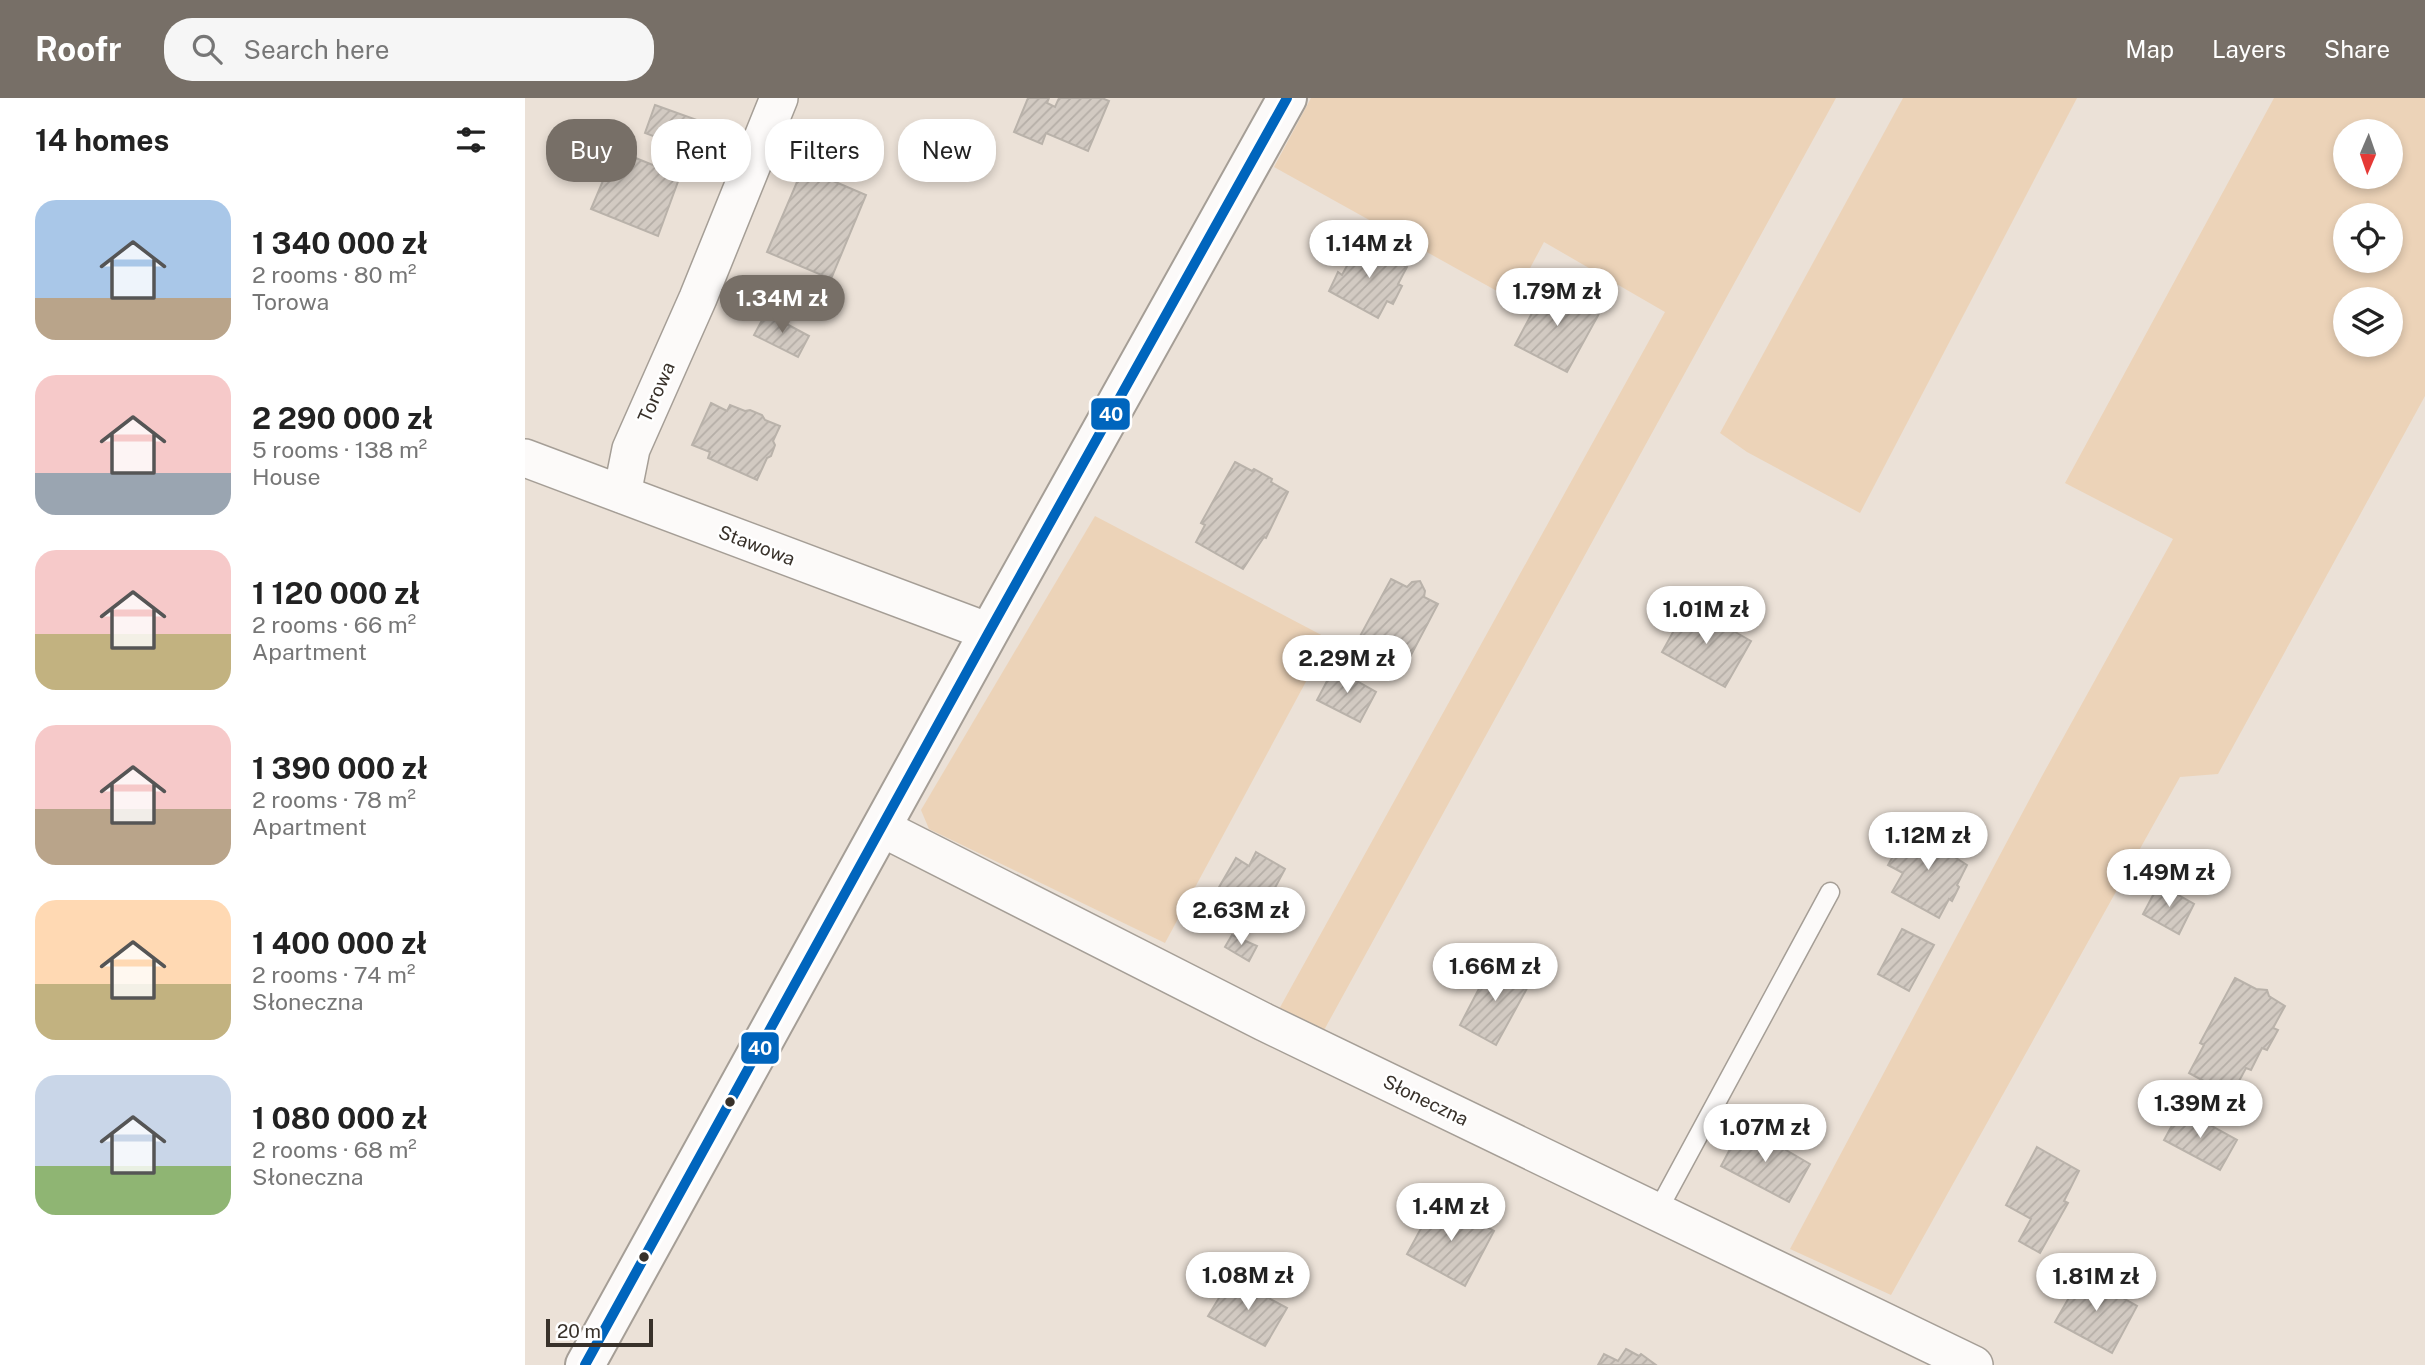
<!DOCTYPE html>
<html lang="en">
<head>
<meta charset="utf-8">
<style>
  :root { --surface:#fff; --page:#f6f6f6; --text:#222; --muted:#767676; --accent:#776f67 }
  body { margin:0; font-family:"Public Sans",sans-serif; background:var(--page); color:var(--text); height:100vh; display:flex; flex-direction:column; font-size:26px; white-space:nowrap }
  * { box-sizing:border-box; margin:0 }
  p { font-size:23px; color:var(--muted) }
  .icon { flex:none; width:38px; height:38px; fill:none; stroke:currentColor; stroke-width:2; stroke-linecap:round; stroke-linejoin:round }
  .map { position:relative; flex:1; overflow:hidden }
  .side { display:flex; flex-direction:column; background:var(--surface); width:525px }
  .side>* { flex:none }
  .hud { position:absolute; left:21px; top:21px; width:665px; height:63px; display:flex; gap:14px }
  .needle { width:46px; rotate:182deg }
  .controls { position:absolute; left:1808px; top:21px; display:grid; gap:14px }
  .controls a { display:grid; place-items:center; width:70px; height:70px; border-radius:50%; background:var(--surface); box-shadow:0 4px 10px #0003; font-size:35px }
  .scale { position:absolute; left:21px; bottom:18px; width:107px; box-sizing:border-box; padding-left:7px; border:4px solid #38312a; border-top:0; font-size:19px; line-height:24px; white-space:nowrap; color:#38312a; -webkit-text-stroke:5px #fff; paint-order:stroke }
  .price { position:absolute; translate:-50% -60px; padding:0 16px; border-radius:24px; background:#fff; color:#222; font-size:23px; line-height:46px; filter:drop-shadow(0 2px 4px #0008) }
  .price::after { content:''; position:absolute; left:50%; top:42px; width:21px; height:16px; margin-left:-10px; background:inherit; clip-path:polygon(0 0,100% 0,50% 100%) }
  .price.on { background:var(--accent); color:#fff }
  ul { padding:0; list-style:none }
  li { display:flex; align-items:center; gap:21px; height:175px; padding:0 35px }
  li span { display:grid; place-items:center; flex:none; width:196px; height:140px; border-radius:21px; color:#555 }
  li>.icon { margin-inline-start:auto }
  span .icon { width:84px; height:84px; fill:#fffc; stroke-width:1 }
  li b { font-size:30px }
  h2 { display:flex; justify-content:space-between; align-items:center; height:84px; padding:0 35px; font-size:30px }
  .chip { padding:0 24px; border-radius:28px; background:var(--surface); box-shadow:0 4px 10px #0003; font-size:24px; line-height:63px }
  .chip.on { background:var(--accent); color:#fff }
  header { display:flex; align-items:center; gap:42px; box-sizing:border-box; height:98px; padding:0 35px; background:var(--accent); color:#fff }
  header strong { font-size:33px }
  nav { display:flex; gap:38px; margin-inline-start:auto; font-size:24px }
  .search { width:490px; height:63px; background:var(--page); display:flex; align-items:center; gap:18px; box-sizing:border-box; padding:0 24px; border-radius:28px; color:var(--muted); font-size:26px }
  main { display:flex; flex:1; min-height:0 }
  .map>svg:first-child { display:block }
  .green { fill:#ecd3b8; fill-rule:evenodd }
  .building { fill:url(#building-hatch); stroke:#b9b2aa; stroke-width:2 }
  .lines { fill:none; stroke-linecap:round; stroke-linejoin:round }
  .lane-casing { stroke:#a59e96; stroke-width:21 }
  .street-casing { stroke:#a59e96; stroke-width:40 }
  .secondary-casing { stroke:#a59e96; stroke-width:42 }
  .lane { stroke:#fcfaf9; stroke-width:18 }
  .street { stroke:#fcfaf9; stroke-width:37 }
  .secondary { stroke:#fcfaf9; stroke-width:38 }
  .bus-1-casing { stroke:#fff; stroke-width:16 }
  .bus-1 { stroke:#0065bd; stroke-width:10 }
  .bus-dot { fill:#38312a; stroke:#fff; stroke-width:2.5 }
  .labels { text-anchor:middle; stroke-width:5; stroke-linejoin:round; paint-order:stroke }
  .street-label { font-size:19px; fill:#38312a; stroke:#fff }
  .line-badge { stroke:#fff; stroke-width:2.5 }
  .badge-label { font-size:19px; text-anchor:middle; font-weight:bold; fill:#fff }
</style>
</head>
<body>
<header>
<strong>Roofr</strong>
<div class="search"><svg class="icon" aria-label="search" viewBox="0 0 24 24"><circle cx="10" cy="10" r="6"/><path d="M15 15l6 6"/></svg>Search here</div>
<nav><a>Map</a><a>Layers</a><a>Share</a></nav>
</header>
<main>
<section class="side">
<h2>14 homes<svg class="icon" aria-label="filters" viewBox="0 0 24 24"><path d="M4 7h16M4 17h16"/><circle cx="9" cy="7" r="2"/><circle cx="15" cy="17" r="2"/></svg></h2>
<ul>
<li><span style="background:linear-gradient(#a9c7e8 70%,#b9a48a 0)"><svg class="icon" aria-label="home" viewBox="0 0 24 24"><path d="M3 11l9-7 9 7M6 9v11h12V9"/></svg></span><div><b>1 340 000 zł</b><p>2 rooms · 80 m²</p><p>Torowa</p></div></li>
<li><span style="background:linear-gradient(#f6c9c9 70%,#9aa5b1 0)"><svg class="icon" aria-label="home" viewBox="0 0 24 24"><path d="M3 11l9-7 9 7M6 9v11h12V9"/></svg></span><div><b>2 290 000 zł</b><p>5 rooms · 138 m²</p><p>House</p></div></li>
<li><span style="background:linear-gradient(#f6c9c9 60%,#c2b280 0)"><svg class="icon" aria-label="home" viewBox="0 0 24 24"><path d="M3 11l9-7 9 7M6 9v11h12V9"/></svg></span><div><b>1 120 000 zł</b><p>2 rooms · 66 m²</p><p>Apartment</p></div></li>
<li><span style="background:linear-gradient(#f6c9c9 60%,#b9a48a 0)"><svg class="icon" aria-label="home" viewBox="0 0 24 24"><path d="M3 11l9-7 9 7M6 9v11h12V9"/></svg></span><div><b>1 390 000 zł</b><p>2 rooms · 78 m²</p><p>Apartment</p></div></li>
<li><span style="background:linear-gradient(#ffd9b3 60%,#c2b280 0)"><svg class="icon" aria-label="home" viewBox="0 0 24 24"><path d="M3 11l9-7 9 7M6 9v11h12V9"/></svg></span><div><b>1 400 000 zł</b><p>2 rooms · 74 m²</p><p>Słoneczna</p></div></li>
<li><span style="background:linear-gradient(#c9d6e8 65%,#8fb573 0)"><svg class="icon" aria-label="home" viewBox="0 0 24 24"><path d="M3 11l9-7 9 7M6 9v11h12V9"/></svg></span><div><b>1 080 000 zł</b><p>2 rooms · 68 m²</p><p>Słoneczna</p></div></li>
</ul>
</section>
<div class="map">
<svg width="1900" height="1267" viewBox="0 0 1900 1267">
  <defs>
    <pattern id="building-hatch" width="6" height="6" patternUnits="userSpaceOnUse" patternTransform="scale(1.75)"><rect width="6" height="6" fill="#d2cac2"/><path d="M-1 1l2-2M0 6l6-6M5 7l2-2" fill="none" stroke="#b5aea7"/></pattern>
  </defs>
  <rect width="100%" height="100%" fill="#ebe1d7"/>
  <g class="green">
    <polygon points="786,0 1311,0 798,934 753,913 1140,214 1019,144 988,202 749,69"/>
    <polygon points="1378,0 1552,0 1335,415 1222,354 1195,335"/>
    <path d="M1749 0H1900V298L1693 676 1655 679 1366 1197 1265 1151 1517 678 1648 441 1540 385ZM1866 33V79H1820V33ZM1866 117V163H1820V117ZM1866 201V247H1820V201Z"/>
    <polygon points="570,418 804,541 640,845 404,731 396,712"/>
  </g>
  <g class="building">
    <polygon points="503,0 524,0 522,5 530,9 534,0 577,0 584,3 563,53 521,35 517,46 489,34"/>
    <polygon points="130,7 172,22 160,50 120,35"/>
    <polygon points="91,52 155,78 133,138 66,111"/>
    <polygon points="278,70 341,97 306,181 242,154"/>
    <polygon points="835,144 882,169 873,186 877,188 868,206 862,203 853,220 804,193 813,174 817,177"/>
    <polygon points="1023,185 1075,214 1042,274 990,247"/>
    <polygon points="241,215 284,238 273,259 229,237"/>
    <polygon points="186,305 202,313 205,307 220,313 225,312 237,317 240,322 255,328 248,343 250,347 246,358 242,360 232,382 183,360 185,354 167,347"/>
    <polygon points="710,364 727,373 729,371 747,381 746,384 763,394 741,440 739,439 718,471 671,444 680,427 676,425"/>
    <polygon points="866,481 882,489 887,484 895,483 900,493 899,499 913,506 875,578 827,553"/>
    <polygon points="1163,507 1226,543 1200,589 1137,554"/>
    <polygon points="809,570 851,594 835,624 792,602"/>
    <polygon points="1390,730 1405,739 1408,732 1431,746 1425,756 1442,767 1432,787 1434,789 1427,803 1424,801 1414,820 1367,794 1378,775 1363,767 1375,746 1380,749"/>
    <polygon points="731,754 760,771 736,816 693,791 711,760 724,768"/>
    <polygon points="1634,786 1669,806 1654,836 1618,816"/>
    <polygon points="1377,831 1409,847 1384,893 1353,876"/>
    <polygon points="707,837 732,848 724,863 700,849"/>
    <polygon points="969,862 1006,883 971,947 935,927"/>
    <polygon points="1710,880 1731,891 1742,892 1744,898 1760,908 1748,930 1753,932 1742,952 1737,950 1726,972 1721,970 1706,998 1664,975 1679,947 1675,945"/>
    <polygon points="1656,1011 1712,1042 1695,1072 1639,1042"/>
    <polygon points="1218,1027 1285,1066 1264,1104 1196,1068"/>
    <polygon points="1512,1049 1554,1073 1539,1103 1543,1105 1515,1155 1494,1143 1506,1121 1481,1107"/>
    <polygon points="912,1101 969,1133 940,1188 882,1156"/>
    <polygon points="1557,1177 1562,1180 1571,1178 1580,1182 1584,1192 1612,1208 1587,1255 1530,1224"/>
    <polygon points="706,1180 762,1210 740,1248 683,1218"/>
    <polygon points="1101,1251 1114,1258 1116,1256 1131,1267 1073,1267 1079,1256 1093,1263"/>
  </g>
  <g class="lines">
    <g class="lane-casing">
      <polyline id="lane" points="1132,1114 1305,794"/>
    </g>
    <g class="street-casing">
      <g id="street">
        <polyline points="0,360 464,534"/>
        <polyline points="97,396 106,351 173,200 254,0"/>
        <polyline points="357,730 739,924 1449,1267"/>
      </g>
    </g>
    <g class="secondary-casing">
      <polyline id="secondary" points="60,1267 464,534 762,0"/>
    </g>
    <use href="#lane" class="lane"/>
    <use href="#street" class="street"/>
    <use href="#secondary" class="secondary"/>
    <g class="bus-1-casing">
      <polyline id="bus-1" points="60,1267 464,534 762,0"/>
    </g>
    <use href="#bus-1" class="bus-1"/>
  </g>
  <g class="bus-dot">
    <circle cx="205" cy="1004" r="6"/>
    <circle cx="119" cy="1159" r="6"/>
  </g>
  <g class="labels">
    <g class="street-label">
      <text transform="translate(131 294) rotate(-66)" y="7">Torowa</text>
      <text transform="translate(232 447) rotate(21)" y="7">Stawowa</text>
      <text transform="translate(901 1002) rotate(26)" y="7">Słoneczna</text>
    </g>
  </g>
  <g class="line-badge">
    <rect x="565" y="299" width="41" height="34" rx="7" fill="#0065bd"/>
    <rect x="215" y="933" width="40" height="34" rx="7" fill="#0065bd"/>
  </g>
  <g class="badge-label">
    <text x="586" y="323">40</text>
    <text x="235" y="957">40</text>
  </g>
</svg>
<div class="controls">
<a><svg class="needle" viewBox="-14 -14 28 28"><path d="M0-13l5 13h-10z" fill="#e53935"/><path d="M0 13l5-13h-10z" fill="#767676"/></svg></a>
<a><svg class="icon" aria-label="locate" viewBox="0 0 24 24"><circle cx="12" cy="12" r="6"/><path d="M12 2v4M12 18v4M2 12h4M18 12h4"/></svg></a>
<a><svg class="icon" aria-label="layers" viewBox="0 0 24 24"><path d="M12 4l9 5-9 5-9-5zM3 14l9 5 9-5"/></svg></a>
</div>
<div class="scale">20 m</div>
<b class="price" style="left:844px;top:182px">1.14M zł</b>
<b class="price" style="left:1032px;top:230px">1.79M zł</b>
<b class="price on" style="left:257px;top:237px">1.34M zł</b>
<b class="price" style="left:1181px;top:548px">1.01M zł</b>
<b class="price" style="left:822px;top:597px">2.29M zł</b>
<b class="price" style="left:1403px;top:774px">1.12M zł</b>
<b class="price" style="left:1644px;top:811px">1.49M zł</b>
<b class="price" style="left:716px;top:849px">2.63M zł</b>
<b class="price" style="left:970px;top:905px">1.66M zł</b>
<b class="price" style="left:1675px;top:1042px">1.39M zł</b>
<b class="price" style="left:1240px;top:1066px">1.07M zł</b>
<b class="price" style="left:926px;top:1145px">1.4M zł</b>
<b class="price" style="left:723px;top:1214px">1.08M zł</b>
<b class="price" style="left:1571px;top:1215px">1.81M zł</b>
<div class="hud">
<a class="chip on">Buy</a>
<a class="chip">Rent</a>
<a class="chip">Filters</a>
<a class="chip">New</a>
</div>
</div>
</main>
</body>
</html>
